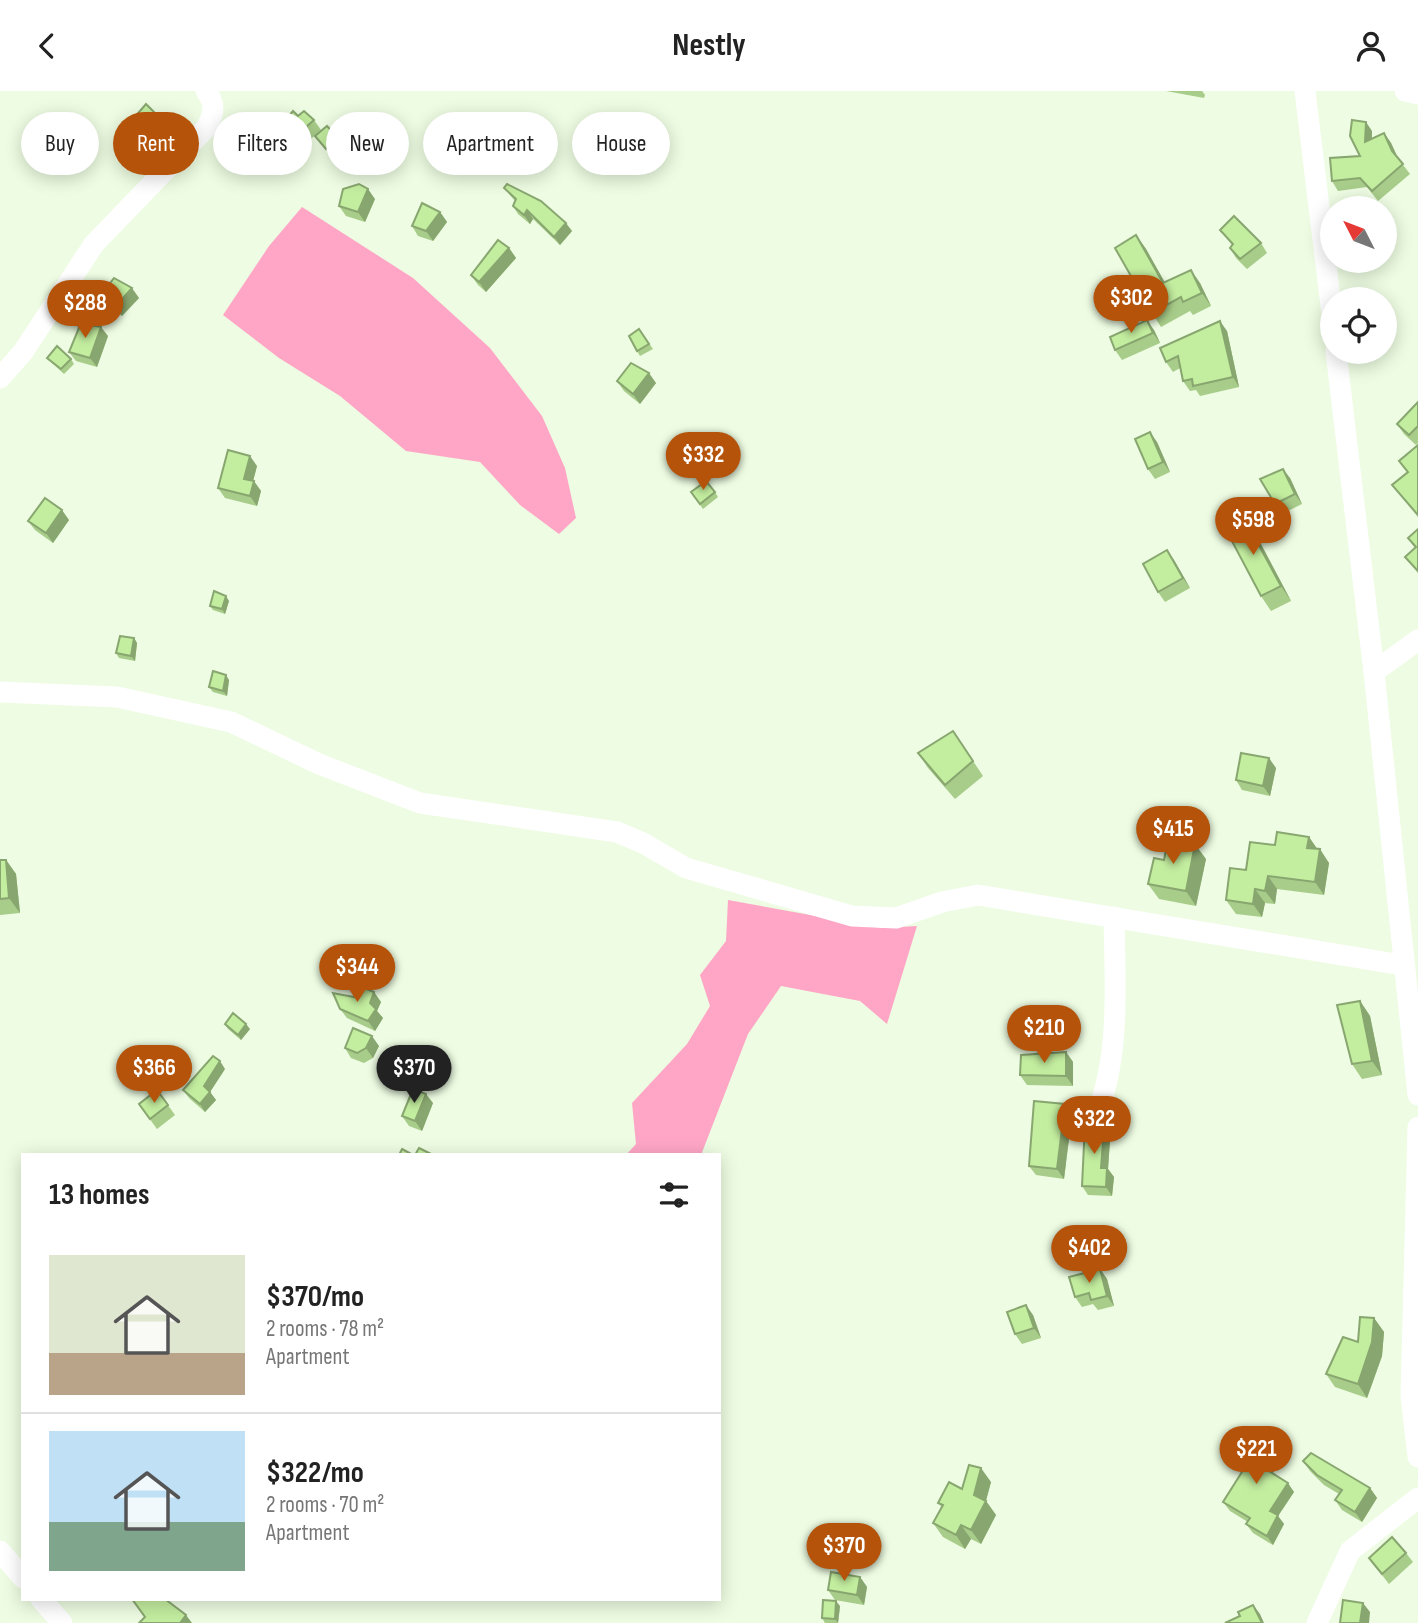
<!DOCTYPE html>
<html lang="en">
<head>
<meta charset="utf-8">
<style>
  :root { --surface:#fff; --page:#f6f6f6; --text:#222; --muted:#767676; --line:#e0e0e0; --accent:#b45309 }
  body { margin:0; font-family:"Sofia Sans Condensed",sans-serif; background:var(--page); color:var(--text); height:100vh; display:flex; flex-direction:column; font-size:26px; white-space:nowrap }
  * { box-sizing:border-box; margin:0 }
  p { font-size:23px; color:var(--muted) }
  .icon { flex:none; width:38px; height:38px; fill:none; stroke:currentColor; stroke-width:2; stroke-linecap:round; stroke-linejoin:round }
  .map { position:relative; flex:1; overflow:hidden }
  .side { position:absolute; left:21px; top:1062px; width:700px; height:448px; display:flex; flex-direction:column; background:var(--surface); border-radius:0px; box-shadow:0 4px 18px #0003 }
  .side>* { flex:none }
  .hud { position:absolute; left:21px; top:21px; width:700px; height:63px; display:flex; gap:14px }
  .needle { width:46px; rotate:312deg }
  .tools { position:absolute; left:1320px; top:105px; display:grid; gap:14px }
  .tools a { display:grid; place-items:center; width:77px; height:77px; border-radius:50%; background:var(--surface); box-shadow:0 4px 18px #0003; font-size:35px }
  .price { position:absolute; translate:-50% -60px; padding:0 16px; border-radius:24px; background:var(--accent); color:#fff; font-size:23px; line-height:46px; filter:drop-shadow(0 2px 4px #0008) }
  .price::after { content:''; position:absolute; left:50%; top:42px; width:21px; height:16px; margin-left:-10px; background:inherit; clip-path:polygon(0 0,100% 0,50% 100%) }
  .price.on { background:#222; color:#fff }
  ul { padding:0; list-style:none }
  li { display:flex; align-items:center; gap:21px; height:175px; padding:0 28px }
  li+li { border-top:2px solid var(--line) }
  li span { display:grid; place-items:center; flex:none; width:196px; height:140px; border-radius:0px; color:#555 }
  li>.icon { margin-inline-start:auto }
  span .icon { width:84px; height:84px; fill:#fffc; stroke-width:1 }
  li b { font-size:30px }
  h2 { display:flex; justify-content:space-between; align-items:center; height:84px; padding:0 28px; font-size:30px }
  .chip { padding:0 24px; border-radius:32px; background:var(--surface); box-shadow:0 4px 18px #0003; font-size:24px; line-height:63px }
  .chip.on { background:var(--accent); color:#fff }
  header { display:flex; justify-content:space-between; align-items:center; height:91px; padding:0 28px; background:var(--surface); font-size:32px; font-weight:700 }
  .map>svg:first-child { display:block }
  .green { fill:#ffa6c6 }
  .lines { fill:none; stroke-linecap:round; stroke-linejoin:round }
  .minor { stroke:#fff; stroke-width:21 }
  .wall { fill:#a8cc89 }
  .shaded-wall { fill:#88a66f }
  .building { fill:#c3ed9f; stroke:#88a66f; stroke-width:2 }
</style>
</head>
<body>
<header><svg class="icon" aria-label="back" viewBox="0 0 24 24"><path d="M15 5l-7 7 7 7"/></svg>Nestly<svg class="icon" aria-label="person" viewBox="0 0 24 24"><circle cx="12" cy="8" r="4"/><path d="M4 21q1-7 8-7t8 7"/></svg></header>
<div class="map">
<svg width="1418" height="1532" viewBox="0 0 1418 1532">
  <rect width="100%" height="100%" fill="#edfce2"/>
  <g class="green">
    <polygon points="302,116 413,187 490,257 542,325 565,377 576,427 559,443 520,414 480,371 406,360 340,305 279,267 223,224 269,155"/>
    <polygon points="728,809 882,837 917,835 887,933 860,910 781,895 748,943 701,1064 626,1064 636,1053 632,1012 687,953 710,915 700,884 726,850"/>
  </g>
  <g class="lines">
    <g class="minor">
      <polyline points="1305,0 1332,223"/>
      <polyline points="1405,0 1418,3"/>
      <polyline points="1336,261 1374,581 1418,1004"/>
      <path d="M0 287 23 261 94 153 207 36C214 22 216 13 206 0"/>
      <polyline points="1374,581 1418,549"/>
      <polyline points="0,601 117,606 231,631 319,673 420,712 617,741 643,752 686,777 852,825 896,827 942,811 978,804 1402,874"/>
      <path d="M1095 1029C1121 964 1115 894 1114 826"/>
      <polyline points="1418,1036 1411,1305 1418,1366"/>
      <polyline points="0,1460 23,1487"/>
      <polyline points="41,1508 62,1532"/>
      <polyline points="1317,1532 1350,1460 1418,1407"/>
    </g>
  </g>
  <g class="wall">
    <polygon points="1166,0 1202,0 1205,4 1204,7"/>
    <polygon points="298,25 314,29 321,39 304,54 291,41 284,31"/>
    <polygon points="133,28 161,28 168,38 165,40 168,44 157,53 140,37"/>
    <polygon points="66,39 69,44 54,58 42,42"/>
    <polygon points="1372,40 1372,48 1384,42 1391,52 1397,66 1410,83 1378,110 1367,96 1338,100 1332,90 1360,65"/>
    <polygon points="315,45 338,47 345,57 333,67"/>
    <polygon points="504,97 572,140 560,154 533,128 530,133 518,123 513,115 515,110"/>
    <polygon points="375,108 365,131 346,125 339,115"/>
    <polygon points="440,121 447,131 433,150 418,145 412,135"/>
    <polygon points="1220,139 1261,152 1267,162 1247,178 1236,167 1230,157 1232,154"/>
    <polygon points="1136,144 1146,158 1165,192 1200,192 1211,215 1193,224 1190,220 1161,236 1152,222"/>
    <polygon points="509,157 516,167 486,201 478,194 471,184"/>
    <polygon points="100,205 139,207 122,225 107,215"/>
    <polygon points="66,225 92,225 86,233 108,245 97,276 76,270 69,261 79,237 70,230"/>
    <polygon points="639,238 653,258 640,265 637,260"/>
    <polygon points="1154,239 1160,252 1122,269 1115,259"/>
    <polygon points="1227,240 1239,296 1200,305 1196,299 1190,300 1183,290 1180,277 1173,281 1166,271"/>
    <polygon points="47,267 71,268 74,273 64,283 51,271"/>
    <polygon points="617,290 656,292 640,313 624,300"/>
    <polygon points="1418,311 1418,352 1416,354 1404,343 1397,333"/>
    <polygon points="1157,351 1170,381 1155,388 1148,378"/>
    <polygon points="1418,354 1418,426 1401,405 1392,394 1407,381 1399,370"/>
    <polygon points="257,375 253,390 261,400 257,415 225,407 218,397"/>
    <polygon points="1290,387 1302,413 1282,423 1275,413"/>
    <polygon points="691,401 715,401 718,406 703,418"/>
    <polygon points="69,429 53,452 35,439 28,430"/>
    <polygon points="1418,438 1418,482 1405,466 1415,457 1408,447"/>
    <polygon points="1255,442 1291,510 1271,520 1261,505"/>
    <polygon points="1174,469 1190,497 1165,511 1158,501"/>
    <polygon points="229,510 225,523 213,519 210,515"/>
    <polygon points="134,547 137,552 135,570 119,567 116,562"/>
    <polygon points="229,589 227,605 213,601 209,596"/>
    <polygon points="953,640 983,685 955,708 928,677 918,662"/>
    <polygon points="1276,677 1270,705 1242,699 1236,689"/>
    <polygon points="1309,746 1317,758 1329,772 1324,804 1277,798 1275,813 1265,812 1262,826 1236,823 1226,809 1246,779 1275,754"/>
    <polygon points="1206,768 1196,815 1159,808 1148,793 1164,769"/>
    <polygon points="0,769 6,769 16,783 20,822 0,824"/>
    <polygon points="374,901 381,911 377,920 383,927 375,940 347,927 340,918 354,906"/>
    <polygon points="1360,910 1370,925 1382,984 1362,988 1352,973"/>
    <polygon points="225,933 250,938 241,949 228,938"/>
    <polygon points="379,955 373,967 364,972 351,967 345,957"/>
    <polygon points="1066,961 1073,971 1073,995 1027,994 1020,984"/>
    <polygon points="225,978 210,1001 216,1009 205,1021 189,1007 183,999"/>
    <polygon points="157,999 175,1024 157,1038 139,1013"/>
    <polygon points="433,1012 422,1040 409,1035 402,1025"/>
    <polygon points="1065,1013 1072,1023 1064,1088 1036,1084 1029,1075"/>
    <polygon points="1111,1035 1108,1078 1114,1086 1112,1105 1088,1104 1082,1095"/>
    <polygon points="1100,1178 1107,1188 1114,1215 1098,1219 1093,1213 1082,1216 1075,1206"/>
    <polygon points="1033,1224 1041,1247 1022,1253 1015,1243"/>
    <polygon points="1374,1227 1384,1241 1382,1265 1367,1307 1335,1296 1326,1283 1358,1251"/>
    <polygon points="1238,1363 1281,1366 1273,1382 1294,1401 1278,1425 1284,1433 1273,1454 1253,1442 1246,1433 1248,1431 1230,1420 1223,1411 1245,1377 1240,1370 1241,1368"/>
    <polygon points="1303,1370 1370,1397 1377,1407 1362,1431 1342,1419 1335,1409 1339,1403 1324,1394 1310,1380"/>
    <polygon points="991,1391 986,1410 996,1424 981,1453 971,1448 965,1458 943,1446 933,1432 942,1416 938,1412 962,1398"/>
    <polygon points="1406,1462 1413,1471 1389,1493 1369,1467"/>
    <polygon points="860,1486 867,1496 864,1514 835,1509 828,1499"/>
    <polygon points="840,1515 838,1532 825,1532 822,1527"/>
  </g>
  <g class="shaded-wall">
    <polygon points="161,28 168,38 165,40 158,31"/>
    <polygon points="1366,31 1372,40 1371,60 1365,51"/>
    <polygon points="1384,42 1391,52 1399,69 1392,60"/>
    <polygon points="368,98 375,108 365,131 358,121"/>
    <polygon points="527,119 533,128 530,133 524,124"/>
    <polygon points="440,121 447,131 433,150 426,140"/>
    <polygon points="566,132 572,140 560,154 554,146"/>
    <polygon points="1136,144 1146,158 1173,206 1163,192"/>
    <polygon points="509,157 516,167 486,201 479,191"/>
    <polygon points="1191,179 1200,192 1211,215 1202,202"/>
    <polygon points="132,197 139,207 122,225 115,216"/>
    <polygon points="89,220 92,225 81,239 78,234"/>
    <polygon points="1147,229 1154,239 1160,252 1153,242"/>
    <polygon points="1220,230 1227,240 1239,296 1233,286"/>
    <polygon points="101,236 108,245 97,276 90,267"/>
    <polygon points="649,282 656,292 640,313 633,303"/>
    <polygon points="1150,341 1157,351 1170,381 1163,371"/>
    <polygon points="250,365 257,375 251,398 244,388"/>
    <polygon points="1283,378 1290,387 1302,413 1295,403"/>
    <polygon points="254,390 261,400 257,415 250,405"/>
    <polygon points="62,419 69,429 53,452 46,442"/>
    <polygon points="1244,427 1255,442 1291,510 1281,495"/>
    <polygon points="1167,459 1174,469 1190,497 1183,487"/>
    <polygon points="226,505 229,510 225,523 222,518"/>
    <polygon points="134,547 137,552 135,570 131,565"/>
    <polygon points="226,584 229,589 227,605 223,600"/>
    <polygon points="1269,667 1276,677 1270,705 1263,695"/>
    <polygon points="1309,746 1318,759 1307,757"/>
    <polygon points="1195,753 1206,768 1196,815 1186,800"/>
    <polygon points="1320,758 1329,772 1324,804 1315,791"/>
    <polygon points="6,769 16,783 20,822 9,807"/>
    <polygon points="1268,785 1277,798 1275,813 1265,800"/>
    <polygon points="1255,798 1265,812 1262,826 1253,813"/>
    <polygon points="374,901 381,911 377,920 383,927 375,940 368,930 370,912"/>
    <polygon points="1360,910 1370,925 1382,984 1372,970"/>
    <polygon points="246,933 250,938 241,949 238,944"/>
    <polygon points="372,945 379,955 373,967 366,957"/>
    <polygon points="1066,961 1073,971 1073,995 1066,985"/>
    <polygon points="220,970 225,978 210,1001 216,1009 205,1021 200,1013 204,995"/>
    <polygon points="426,1003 433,1012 422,1040 415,1030"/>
    <polygon points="1065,1013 1072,1023 1064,1088 1057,1078"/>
    <polygon points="1105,1026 1111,1035 1108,1078 1114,1086 1112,1105 1106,1096 1101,1077"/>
    <polygon points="1100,1178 1107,1188 1114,1215 1107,1205"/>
    <polygon points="1026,1214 1033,1224 1041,1247 1034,1237"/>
    <polygon points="1374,1227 1384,1241 1382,1265 1367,1307 1358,1293"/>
    <polygon points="1275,1357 1281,1366 1271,1386 1264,1377"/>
    <polygon points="981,1377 991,1391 985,1413 986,1410 996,1424 981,1453 971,1439 974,1404"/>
    <polygon points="1288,1392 1294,1401 1278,1425 1284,1433 1273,1454 1267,1445 1270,1420"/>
    <polygon points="1370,1397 1377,1407 1362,1431 1355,1421"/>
    <polygon points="961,1434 971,1448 965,1458 956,1444"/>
    <polygon points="860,1486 867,1496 864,1514 857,1504"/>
    <polygon points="836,1510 840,1515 838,1532 835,1528"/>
    <polygon points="1363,1512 1370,1521 1369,1532 1360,1532"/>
    <polygon points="1253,1514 1260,1523 1264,1532 1262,1532"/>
    <polygon points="186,1524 192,1532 180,1532"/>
  </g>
  <g class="building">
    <polygon points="146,13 161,28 158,31 162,35 150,43 133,28"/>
    <polygon points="293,20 298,25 304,20 314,29 297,44 284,31"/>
    <polygon points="57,29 66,39 51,53 42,42"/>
    <polygon points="1352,29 1366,31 1365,51 1384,42 1392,60 1403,73 1372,100 1360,87 1332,90 1330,67 1360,65 1350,45"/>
    <polygon points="327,35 338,47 326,58 315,45"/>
    <polygon points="359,93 368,98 358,121 339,115 343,98"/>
    <polygon points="507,93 541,110 566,132 554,146 527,119 524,124 513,115 516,108 504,97"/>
    <polygon points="422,112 440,121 426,140 412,135"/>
    <polygon points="1234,125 1261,152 1240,168 1230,157 1233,153 1220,139"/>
    <polygon points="1136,144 1163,192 1191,179 1202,202 1183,211 1181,206 1152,222 1115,157"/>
    <polygon points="498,149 509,157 479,191 471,184"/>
    <polygon points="114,187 132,197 115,216 100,205"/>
    <polygon points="74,211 89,220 78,234 66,225"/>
    <polygon points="1147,229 1153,242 1115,259 1110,246"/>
    <polygon points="1220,230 1233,286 1193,295 1192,288 1183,290 1178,265 1166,271 1160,257"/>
    <polygon points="81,232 101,236 90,267 69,261"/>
    <polygon points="639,238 649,253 637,260 629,245"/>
    <polygon points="57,255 71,268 61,278 47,267"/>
    <polygon points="631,272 649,282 633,303 617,290"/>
    <polygon points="1418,311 1418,335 1409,344 1397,333"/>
    <polygon points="1150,341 1163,371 1148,378 1135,348"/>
    <polygon points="1418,354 1418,424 1392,394 1408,381 1399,370"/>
    <polygon points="228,359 250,365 244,388 254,390 250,405 218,397"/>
    <polygon points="1283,378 1295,403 1275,413 1260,388"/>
    <polygon points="706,390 715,401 700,413 691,401"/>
    <polygon points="45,407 62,419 46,442 28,430"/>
    <polygon points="1244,427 1281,495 1261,505 1225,437"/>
    <polygon points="1418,438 1418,480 1405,466 1416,456 1408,447"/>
    <polygon points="1167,459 1183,487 1158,501 1143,473"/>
    <polygon points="214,500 226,505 222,518 210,515"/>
    <polygon points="120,545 134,547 131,565 116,562"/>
    <polygon points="213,580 226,584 223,600 209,596"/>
    <polygon points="953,640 973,670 945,694 918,662"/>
    <polygon points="1241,662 1269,667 1263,695 1236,689"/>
    <polygon points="1277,741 1309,746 1307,757 1320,758 1315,791 1268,785 1265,800 1255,798 1253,813 1226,809 1230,777 1246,779 1250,751 1275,754"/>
    <polygon points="1168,748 1195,753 1186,800 1148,793 1154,767 1164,769"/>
    <polygon points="0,769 6,769 9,807 0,808"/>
    <polygon points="359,895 374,901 370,912 376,918 368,930 340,918 333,902 354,906"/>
    <polygon points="1360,910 1372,970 1352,973 1337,914"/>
    <polygon points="233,922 246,933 238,944 225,933"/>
    <polygon points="353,937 372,945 366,957 357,962 345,957"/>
    <polygon points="1066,961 1066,985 1020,984 1021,964"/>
    <polygon points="213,965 220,970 204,995 210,1001 200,1013 183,999"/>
    <polygon points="413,998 426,1003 415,1030 402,1025"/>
    <polygon points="157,999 168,1014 150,1028 139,1013"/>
    <polygon points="1034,1010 1065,1013 1057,1078 1029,1075"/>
    <polygon points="1105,1026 1101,1077 1107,1077 1106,1096 1082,1095 1085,1033 1092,1033"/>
    <polygon points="419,1057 433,1064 415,1064"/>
    <polygon points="402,1058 413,1064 399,1064"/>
    <polygon points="1100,1178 1107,1205 1091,1209 1089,1202 1075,1206 1069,1186"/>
    <polygon points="1026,1214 1034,1237 1015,1243 1007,1221"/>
    <polygon points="1360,1226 1374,1227 1372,1251 1358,1293 1326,1283 1343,1246 1358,1251"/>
    <polygon points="1248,1343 1275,1357 1264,1377 1288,1392 1270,1420 1278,1424 1267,1445 1246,1433 1250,1427 1223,1411 1247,1373 1240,1370 1242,1365 1238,1363"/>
    <polygon points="1311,1362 1370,1397 1355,1421 1335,1409 1342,1399 1317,1384 1303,1370"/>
    <polygon points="969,1374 981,1377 974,1404 986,1410 971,1439 961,1434 956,1444 933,1432 943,1414 938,1412 949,1391 962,1398"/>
    <polygon points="1392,1446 1406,1462 1382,1483 1369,1467"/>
    <polygon points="831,1481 860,1486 857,1504 828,1499"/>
    <polygon points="132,1508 165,1508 186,1524 180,1532 139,1532 145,1526"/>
    <polygon points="823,1509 836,1510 835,1528 822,1527"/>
    <polygon points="1343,1509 1363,1512 1360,1532 1340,1532"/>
    <polygon points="1253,1514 1262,1532 1225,1532 1240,1525 1238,1521"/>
  </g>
</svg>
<div class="tools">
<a><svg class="needle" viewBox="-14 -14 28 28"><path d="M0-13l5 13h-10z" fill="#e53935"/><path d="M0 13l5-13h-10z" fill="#767676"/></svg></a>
<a><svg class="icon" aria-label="locate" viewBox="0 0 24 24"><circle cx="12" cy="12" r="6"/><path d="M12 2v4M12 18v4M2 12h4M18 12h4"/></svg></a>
</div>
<b class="price" style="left:1131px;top:244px">$302</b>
<b class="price" style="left:85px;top:249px">$288</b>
<b class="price" style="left:703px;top:401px">$332</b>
<b class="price" style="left:1253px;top:466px">$598</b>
<b class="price" style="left:1173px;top:775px">$415</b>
<b class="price" style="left:357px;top:913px">$344</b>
<b class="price" style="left:1044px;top:974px">$210</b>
<b class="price" style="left:154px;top:1014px">$366</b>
<b class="price on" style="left:414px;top:1014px">$370</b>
<b class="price" style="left:1094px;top:1065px">$322</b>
<b class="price" style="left:1089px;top:1194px">$402</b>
<b class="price" style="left:1256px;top:1395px">$221</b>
<b class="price" style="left:844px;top:1492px">$370</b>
<div class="hud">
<a class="chip">Buy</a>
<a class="chip on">Rent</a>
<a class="chip">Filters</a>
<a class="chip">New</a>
<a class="chip">Apartment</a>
<a class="chip">House</a>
</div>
<section class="side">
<h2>13 homes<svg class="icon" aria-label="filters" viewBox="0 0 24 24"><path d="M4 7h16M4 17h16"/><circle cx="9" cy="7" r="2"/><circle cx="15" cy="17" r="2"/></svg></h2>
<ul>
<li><span style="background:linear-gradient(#dfe7d0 70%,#b9a48a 0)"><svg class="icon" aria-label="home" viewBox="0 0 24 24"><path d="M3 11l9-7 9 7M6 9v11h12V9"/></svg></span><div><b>$370/mo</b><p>2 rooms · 78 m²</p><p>Apartment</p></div></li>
<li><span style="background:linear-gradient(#bfe0f5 65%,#7fa58c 0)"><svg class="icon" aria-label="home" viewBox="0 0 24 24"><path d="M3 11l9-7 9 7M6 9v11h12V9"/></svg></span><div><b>$322/mo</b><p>2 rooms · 70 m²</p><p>Apartment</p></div></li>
</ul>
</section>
</div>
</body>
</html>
